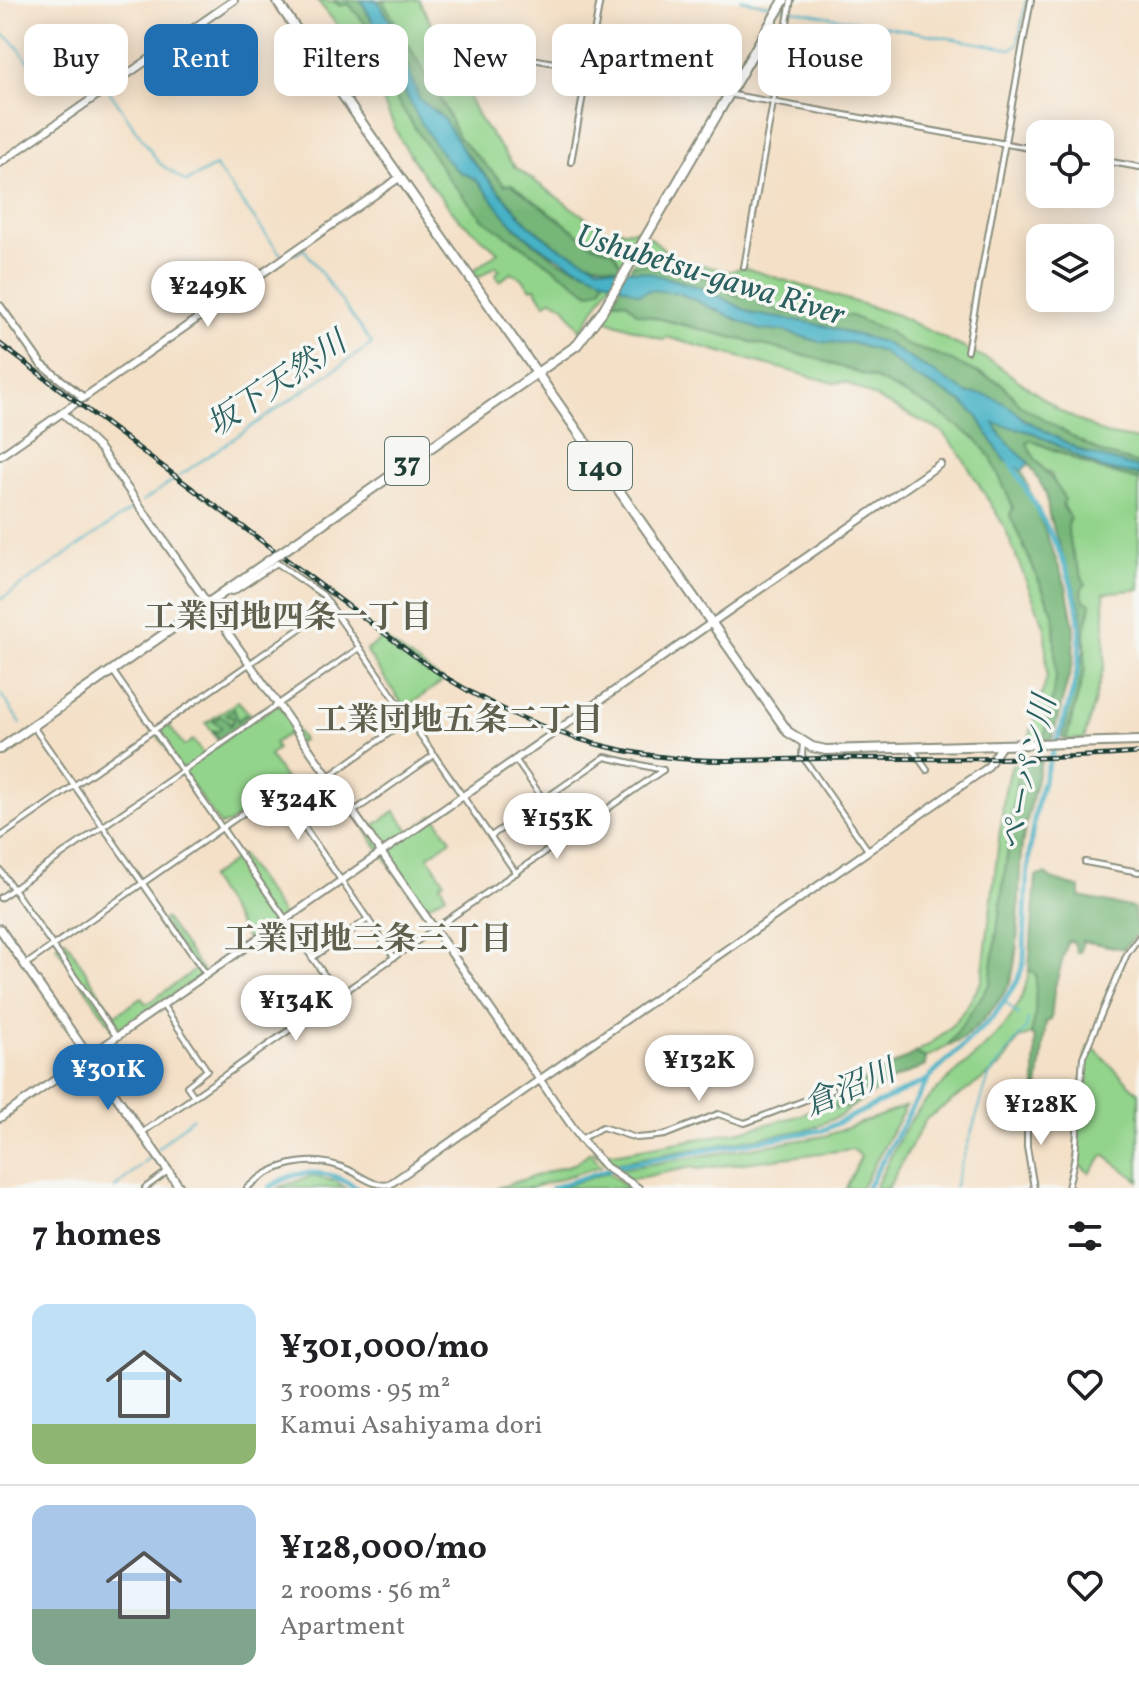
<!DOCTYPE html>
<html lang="en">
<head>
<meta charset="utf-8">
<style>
  :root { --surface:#fff; --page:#f6f6f6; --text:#202124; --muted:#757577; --line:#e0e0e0; --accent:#1f6fb2 }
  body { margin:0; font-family:Vollkorn,"Noto Serif JP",serif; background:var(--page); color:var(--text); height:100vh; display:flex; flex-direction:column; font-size:30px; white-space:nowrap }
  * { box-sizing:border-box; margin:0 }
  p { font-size:26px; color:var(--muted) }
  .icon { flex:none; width:44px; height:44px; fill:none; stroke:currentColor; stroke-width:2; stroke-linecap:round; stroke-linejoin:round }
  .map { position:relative; height:1188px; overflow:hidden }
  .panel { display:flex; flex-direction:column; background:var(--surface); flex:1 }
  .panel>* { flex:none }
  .banner { position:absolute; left:24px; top:24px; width:1092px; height:72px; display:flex; gap:16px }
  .fabs { position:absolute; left:1026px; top:120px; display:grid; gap:16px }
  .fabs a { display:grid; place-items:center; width:88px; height:88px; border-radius:16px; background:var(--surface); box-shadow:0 4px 20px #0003; font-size:40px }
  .price { position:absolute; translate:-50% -68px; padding:0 18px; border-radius:28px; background:#fff; color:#222; font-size:26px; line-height:52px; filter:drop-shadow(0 2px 4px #0008) }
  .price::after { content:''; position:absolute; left:50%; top:48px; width:24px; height:18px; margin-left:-12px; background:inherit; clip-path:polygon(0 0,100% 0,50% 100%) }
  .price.active { background:var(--accent); color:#fff }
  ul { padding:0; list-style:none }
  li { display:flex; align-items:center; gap:24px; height:200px; padding:0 32px }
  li+li { border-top:2px solid var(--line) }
  li span { display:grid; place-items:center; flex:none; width:224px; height:160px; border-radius:16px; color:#555 }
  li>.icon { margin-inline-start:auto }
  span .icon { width:96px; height:96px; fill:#fffc; stroke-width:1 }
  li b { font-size:34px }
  h2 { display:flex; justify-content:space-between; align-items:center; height:96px; padding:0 32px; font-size:34px }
  .tag { padding:0 28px; border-radius:16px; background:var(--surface); box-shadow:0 4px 20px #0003; font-size:28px; line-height:72px }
  .tag.active { background:var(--accent); color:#fff }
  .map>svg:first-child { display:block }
  .green { fill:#93d48c; stroke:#598860; stroke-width:2 }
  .forest { fill:#76b678; stroke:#4a7a56; stroke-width:2 }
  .water { fill:#47b2c6; stroke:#33787d; stroke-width:2 }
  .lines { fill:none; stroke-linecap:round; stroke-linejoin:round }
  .stream { stroke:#47b2c6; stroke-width:2 }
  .river { stroke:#47b2c6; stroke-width:5 }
  .minor-casing { stroke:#8a8e7e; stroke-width:8 }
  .tertiary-casing { stroke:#8a8e7e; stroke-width:10 }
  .secondary-casing { stroke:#8a8e7e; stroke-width:11 }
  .primary-casing { stroke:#8a8e7e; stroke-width:12 }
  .minor { stroke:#fff; stroke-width:4 }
  .tertiary { stroke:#fff; stroke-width:6 }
  .secondary { stroke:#fff; stroke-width:7 }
  .primary { stroke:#fff; stroke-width:8 }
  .rail-casing { stroke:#1f3d34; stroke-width:5 }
  .rail { stroke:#f6f6f2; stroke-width:2; stroke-dasharray:6; stroke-linecap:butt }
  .primary-bridge-casing { stroke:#8a8e7e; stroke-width:12; stroke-linecap:butt }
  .primary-bridge { stroke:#fff; stroke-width:8 }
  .labels { text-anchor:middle; stroke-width:7; stroke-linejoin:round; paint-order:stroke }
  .shield { fill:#f6f6f2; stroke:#60746d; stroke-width:2 }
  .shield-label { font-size:28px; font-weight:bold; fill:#1f3d34 }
  .water-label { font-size:32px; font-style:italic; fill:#2b6060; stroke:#f6f6f2 }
  .neighbourhood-label { font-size:32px; font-weight:bold; fill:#61604e; stroke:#f6f6f2 }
</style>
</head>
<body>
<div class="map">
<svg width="1139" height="1188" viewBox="0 0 1139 1188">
  <rect width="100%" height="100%" fill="#f6f6f2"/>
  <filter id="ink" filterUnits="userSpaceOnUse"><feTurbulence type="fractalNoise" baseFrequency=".0125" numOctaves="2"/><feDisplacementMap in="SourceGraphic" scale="16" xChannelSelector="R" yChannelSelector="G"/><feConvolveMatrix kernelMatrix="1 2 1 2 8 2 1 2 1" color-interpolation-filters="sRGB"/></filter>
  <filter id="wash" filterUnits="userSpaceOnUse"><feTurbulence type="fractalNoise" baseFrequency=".006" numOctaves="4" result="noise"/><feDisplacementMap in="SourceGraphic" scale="32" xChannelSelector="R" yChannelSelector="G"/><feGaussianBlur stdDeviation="1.8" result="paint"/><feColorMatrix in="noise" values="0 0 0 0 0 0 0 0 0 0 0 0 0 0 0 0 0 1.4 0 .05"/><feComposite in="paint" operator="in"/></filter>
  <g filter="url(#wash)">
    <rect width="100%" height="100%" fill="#f4e0c7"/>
    <g class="green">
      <polygon points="317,0 349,4 367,26 396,87 483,219 590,293 601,288 605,278 612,281 581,331 564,306 552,299 545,304 535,288 531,289 521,277 511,273 500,281 495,274 500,270 496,266 478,278 473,271 498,252 459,219 424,176 400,139 363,57"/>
      <polygon points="382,0 419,0 480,120 515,167 603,230 636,230 644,234 623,268 613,251 592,244 512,184 505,185 458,137 445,108"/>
      <polygon points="649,236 673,257 729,272 742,267 897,315 993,362 1062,412 1105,434 1139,440 1139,464 1102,453 1080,441 1020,405 1002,384 985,375 905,345 851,316 825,321 813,314 783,312 732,295 719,281 676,269 665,271 632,265"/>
      <polygon points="613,300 627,302 637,313 818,359 876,379 931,407 977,440 991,458 1013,507 1010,515 1054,615 1056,679 1044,740 1028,741 1047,677 1045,628 1004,526 958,450 941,431 845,382 834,383 666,337 664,340 610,321 603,316"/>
      <path d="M1030 440 1102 471 1139 480V589L1104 593 1105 663 1084 739 1066 740 1085 668V630L1091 605 1084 601 1081 589 1085 584C1078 566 1062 536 1069 518L1051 474 1036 465 1027 443Z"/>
      <polygon points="383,638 443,681 405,708 366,651"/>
      <polygon points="238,701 255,720 278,704 303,740 296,745 288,734 274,743 277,749 269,755 287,782 228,824 220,825 155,732 166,722 184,746 193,740 204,755 220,744 206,723"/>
      <path d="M1023 762V769L1018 772 990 984 948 1046 926 1058 915 1053C949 1034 964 1015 982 980L1005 790 1012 765Z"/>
      <polygon points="395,811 410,832 434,815 451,840 428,856 444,881 440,884 446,895 421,909 366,831"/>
      <polygon points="241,855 285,918 250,943 209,878"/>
      <polygon points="165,918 204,973 116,1033 56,946 65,939 114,1016 141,998 147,1004 195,970 162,921"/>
      <path d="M1029 969 1036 975V1017L1031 1034 1019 1039 1001 1066 926 1119 888 1188H875C889 1161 901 1130 921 1107 960 1060 1021 1035 1029 969Z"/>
      <polygon points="1090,1045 1139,1093 1139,1181 1104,1155 1090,1173 1076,1163 1086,1054"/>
      <polygon points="839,1094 836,1108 853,1106 840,1116 810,1129 607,1164 594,1151 619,1153 741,1131 801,1115"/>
      <polygon points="906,1106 861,1188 846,1188 861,1156 852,1149 698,1169 692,1167 628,1180 614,1170 825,1136"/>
      <polygon points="590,1152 601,1166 530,1188 497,1188 576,1163"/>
      <polygon points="608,1172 628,1188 559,1188"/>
      <polygon points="313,1176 337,1182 345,1188 277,1188"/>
    </g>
    <g class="forest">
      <polygon points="334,0 361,0 434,142 462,173 470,175 481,185 515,227 531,241 559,261 605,278 601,288 590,293 483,219 448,178 395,98 396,87 367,26 349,4 339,6"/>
      <polygon points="377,0 382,0 390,13 445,108 458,137 505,185 511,184 592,244 613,251 623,269 574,258 528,224 419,99 392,24"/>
      <path d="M651 264 652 268 676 269 719 281 725 290 740 297 752 291 757 294 760 305 783 312 813 314 825 321 840 314 851 316 888 331 906 345 939 355 1002 384 1020 405 1080 441 1102 453 1139 464V468C1115 468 1043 435 1024 419 1009 407 990 391 969 395L910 358 812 323 753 314 681 281 629 270 632 265Z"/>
      <polygon points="621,286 679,293 760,330 783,331 820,342 851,343 882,352 915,377 961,401 977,416 1003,459 1022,471 1066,586 1074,628 1073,661 1052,739 1044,740 1056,679 1054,615 1010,515 1013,507 991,458 977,440 931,407 876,379 818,359 637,313 627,302 613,300"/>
      <path d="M994 422 1034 433 1103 469 1139 475V480C1100 471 1067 454 1030 440L1027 443C1037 468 1053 475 1065 500L1062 505 1070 518C1062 536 1079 566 1085 584L1081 590 1084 601 1091 604 1085 630V668L1066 740 1062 738 1084 651 1081 608 1049 516 1046 493 1029 463 1001 436Z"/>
      <polygon points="234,708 238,721 245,714 252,719 221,742 213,730 219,731 221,727 213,721 221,716 228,720 230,726 234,718 226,714"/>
      <path d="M1041 761C1035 789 1027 817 1022 845 1017 880 1022 959 1008 986 997 1006 970 1039 948 1046L990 984 1018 772 1023 769V762Z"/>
      <polygon points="1046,874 1051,879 1080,888 1080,897 1134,908 1137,934 1124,949 1082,941 1081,951 1077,953 1074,942 1068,941 1054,990 1051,1020 1046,1022 1038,1088 1035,1089 1035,1038 1031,1034 1035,1017 1036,975 1029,969 1036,876"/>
      <polygon points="915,1053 926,1058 925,1066 894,1079 853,1106 835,1108 839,1094"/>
    </g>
    <path class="water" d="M361 0H377L392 24 419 99 443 118 464 152 528 224 556 246 598 266 646 272 705 289 753 314 812 323 883 342 969 394C986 391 1012 405 1023 419L1083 452 1139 468V475L1103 469 1034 433 994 423 1001 436 1029 463 1022 471 1003 459 977 416 961 401 915 377 882 352 851 343 820 342 783 331 760 330 679 293 650 290 639 294C596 273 553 262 517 228 501 214 492 196 477 181 472 176 468 176 462 173 447 165 432 140 423 126 398 85 385 40 361 0Z"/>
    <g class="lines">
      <g class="stream">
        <polyline points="741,0 776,6"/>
        <polyline points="782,8 1011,49 1018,43 1026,0"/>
        <path d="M0 34C17 38 22 59 37 68 58 79 88 69 105 86"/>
        <polyline points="109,91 159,163 186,182 215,166 282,256"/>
        <polyline points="179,476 372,344 304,249 295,255"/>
        <polyline points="142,502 174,480"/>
        <polyline points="0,600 135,507"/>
        <polyline points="0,693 21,724"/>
        <polyline points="1005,1002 1019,1015"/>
        <polyline points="157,1149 193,1117"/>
        <polyline points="115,1188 153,1154"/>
        <polyline points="954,1188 989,1076 1027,1027 1028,1019"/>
      </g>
      <g class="river">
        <path d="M269 1188C296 1168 329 1168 356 1188"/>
        <polyline points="552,1188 621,1165 823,1130 929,1079"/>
        <path d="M867 1188 929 1078 993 1017 1017 982 1024 962C1025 909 1026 856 1037 805 1050 744 1086 687 1079 623 1074 563 1036 509 1008 457"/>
      </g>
    </g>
  </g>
  <g filter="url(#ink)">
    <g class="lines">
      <g class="minor-casing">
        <g id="minor">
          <polyline points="443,43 1040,150"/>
          <polyline points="1100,160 1139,167"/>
          <polyline points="571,162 600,0"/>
          <polyline points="744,267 791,0"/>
          <polyline points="967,351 1031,0"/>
          <polyline points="227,591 233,592 277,563 323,595 516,873"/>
          <polyline points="112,670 339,996"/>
          <polyline points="32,725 206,974"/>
          <polyline points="803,742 802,756 868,850"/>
          <polyline points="912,749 927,770"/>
          <polyline points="515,759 569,836"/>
          <polyline points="328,777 409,719"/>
          <polyline points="353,812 434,755"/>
          <polyline points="491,836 605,757 663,770"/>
          <polyline points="0,837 331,607"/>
          <polyline points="1085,862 1139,872"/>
          <polyline points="0,870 116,1036"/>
          <polyline points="0,898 359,648"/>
          <polyline points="312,958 368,919"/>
          <polyline points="25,965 278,789 394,957"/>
          <polyline points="162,1004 207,1070 187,1086 194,1096"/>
          <polyline points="1027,1106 1027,1147 1034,1188"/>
          <polyline points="143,1132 663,770"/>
          <polyline points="581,1139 602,1127 636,1138 649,1137 665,1135 718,1114 745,1123 832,1090"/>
          <polyline points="145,1188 168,1171"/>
          <path d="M247 1188C275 1162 314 1154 349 1170 362 1176 375 1188 390 1184"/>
          <polyline points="1068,1188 1075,1156 1083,1057 1127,954 1139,937"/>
        </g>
      </g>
      <g class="tertiary-casing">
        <g id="tertiary">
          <polyline points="0,163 234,0"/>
          <polyline points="0,306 41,364 84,398"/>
          <polyline points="63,413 100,449 581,1139 606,1167 638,1188"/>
          <polyline points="0,456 399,178"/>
          <polyline points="0,1118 940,464"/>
          <polyline points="390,1184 987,768 1003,744"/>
        </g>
      </g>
      <g class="secondary-casing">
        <polyline id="secondary" points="0,929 180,1188"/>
      </g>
      <g class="primary-casing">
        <g id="primary">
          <polyline points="276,0 788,732 812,747 826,750 1139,741"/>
          <polyline points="282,552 577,345 602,312 784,0"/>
          <polyline points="0,749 277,555"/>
        </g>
      </g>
      <use href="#minor" class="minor"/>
      <use href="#tertiary" class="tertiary"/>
      <use href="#secondary" class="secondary"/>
      <use href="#primary" class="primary"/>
      <g class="rail-casing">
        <path id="rail" d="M0 344 424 663C507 720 600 756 702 760 752 762 803 758 853 758 949 759 1044 760 1139 753"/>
      </g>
      <use href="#rail" class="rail"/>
      <g class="primary-bridge-casing">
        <polyline id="primary-bridge" points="277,555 282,552"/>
      </g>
      <use href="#primary-bridge" class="primary-bridge"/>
    </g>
  </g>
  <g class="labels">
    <g class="shield">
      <rect x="385" y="437" width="44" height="48" rx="6"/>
      <rect x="568" y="442" width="64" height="48" rx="6"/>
    </g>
    <g class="shield-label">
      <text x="407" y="471">37</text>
      <text x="600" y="476">140</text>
    </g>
    <g class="water-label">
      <text transform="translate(711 274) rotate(17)" y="11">Ushubetsu-gawa River</text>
      <text transform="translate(276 383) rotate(-34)" y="11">坂下天然川</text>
      <text transform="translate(1027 773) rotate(-77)" y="11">ペーパン川</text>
      <text transform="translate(849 1087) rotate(-23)" y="11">倉沼川</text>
    </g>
    <g class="neighbourhood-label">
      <text x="288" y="627">工業団地四条一丁目</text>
      <text x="459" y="730">工業団地五条二丁目</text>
      <text x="368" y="949">工業団地三条三丁目</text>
    </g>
  </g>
</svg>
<div class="fabs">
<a><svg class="icon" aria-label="locate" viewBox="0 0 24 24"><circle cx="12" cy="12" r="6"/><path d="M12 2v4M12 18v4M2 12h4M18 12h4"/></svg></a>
<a><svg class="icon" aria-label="layers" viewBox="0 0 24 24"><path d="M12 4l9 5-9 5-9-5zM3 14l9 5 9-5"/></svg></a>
</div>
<b class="price" style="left:208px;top:329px">¥249K</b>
<b class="price" style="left:298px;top:842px">¥324K</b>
<b class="price" style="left:557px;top:861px">¥153K</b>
<b class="price" style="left:296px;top:1043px">¥134K</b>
<b class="price" style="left:699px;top:1103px">¥132K</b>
<b class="price active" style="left:108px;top:1112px">¥301K</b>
<b class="price" style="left:1041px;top:1147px">¥128K</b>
<div class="banner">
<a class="tag">Buy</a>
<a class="tag active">Rent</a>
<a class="tag">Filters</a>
<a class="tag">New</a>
<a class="tag">Apartment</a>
<a class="tag">House</a>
</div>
</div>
<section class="panel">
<h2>7 homes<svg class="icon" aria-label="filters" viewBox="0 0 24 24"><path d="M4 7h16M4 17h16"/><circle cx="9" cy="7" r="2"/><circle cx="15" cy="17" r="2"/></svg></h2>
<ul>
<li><span style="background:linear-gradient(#bfe0f5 75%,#8fb573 0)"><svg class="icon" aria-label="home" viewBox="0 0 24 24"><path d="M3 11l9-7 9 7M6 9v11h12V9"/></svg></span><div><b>¥301,000/mo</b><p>3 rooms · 95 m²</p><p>Kamui Asahiyama dori</p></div><svg class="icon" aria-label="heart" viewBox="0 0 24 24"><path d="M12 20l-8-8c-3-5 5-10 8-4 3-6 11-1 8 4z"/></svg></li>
<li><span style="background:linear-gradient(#a9c7e8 65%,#7fa58c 0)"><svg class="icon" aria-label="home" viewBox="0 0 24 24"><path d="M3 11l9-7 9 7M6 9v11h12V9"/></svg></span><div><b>¥128,000/mo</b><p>2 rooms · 56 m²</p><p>Apartment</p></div><svg class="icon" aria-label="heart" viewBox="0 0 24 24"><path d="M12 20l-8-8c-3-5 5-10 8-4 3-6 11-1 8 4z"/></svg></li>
</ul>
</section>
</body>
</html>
